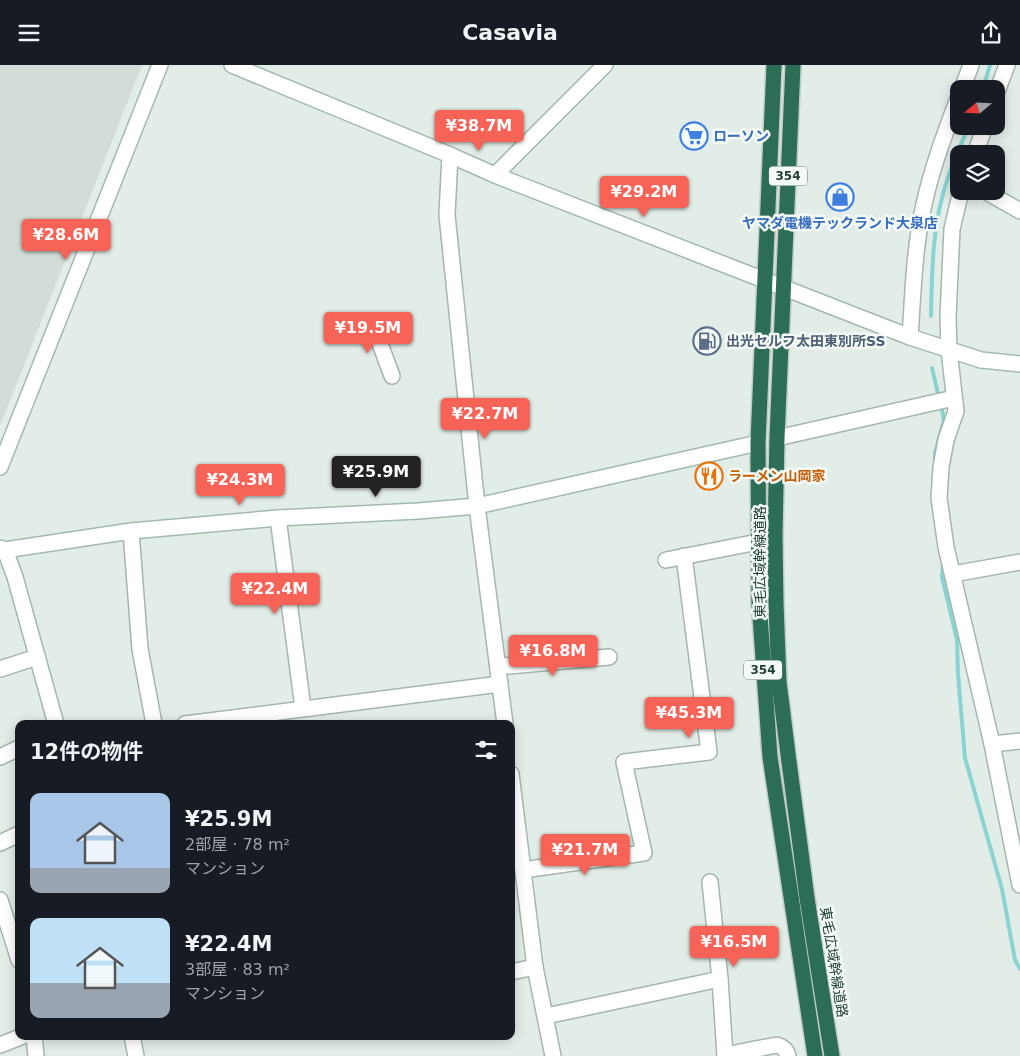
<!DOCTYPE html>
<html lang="ja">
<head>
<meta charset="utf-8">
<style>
  :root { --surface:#171b24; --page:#242831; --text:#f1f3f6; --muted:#9ea1a6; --accent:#f76357 }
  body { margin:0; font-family:"DejaVu Sans","Noto Sans JP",sans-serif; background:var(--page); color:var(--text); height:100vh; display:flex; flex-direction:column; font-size:19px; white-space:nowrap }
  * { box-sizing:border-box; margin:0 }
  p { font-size:16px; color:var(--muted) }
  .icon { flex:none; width:28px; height:28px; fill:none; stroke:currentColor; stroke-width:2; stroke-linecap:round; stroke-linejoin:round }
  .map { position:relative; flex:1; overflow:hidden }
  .drawer { position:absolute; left:15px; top:655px; width:500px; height:320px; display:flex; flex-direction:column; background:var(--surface); border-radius:10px; box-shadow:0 2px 12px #0003 }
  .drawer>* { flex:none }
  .needle { width:32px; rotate:251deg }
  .fabs { position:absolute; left:950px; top:15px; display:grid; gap:10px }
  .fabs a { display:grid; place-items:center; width:55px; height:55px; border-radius:10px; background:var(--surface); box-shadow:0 2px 12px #0003; font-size:25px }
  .price { position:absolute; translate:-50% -42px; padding:0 11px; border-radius:5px; background:var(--accent); color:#fff; font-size:16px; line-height:32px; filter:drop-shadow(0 1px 2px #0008) }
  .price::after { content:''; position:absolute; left:50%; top:30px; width:15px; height:11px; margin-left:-8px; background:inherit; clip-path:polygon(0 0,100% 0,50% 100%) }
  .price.on { background:#222; color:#fff }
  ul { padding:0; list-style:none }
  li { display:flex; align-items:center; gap:15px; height:125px; padding:0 15px }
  li span { display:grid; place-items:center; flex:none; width:140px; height:100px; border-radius:10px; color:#555 }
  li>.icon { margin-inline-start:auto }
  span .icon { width:60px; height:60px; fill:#fffc; stroke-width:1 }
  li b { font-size:21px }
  h2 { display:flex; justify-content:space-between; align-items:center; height:60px; padding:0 15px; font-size:21px }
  header { display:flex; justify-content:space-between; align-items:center; height:65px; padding:0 15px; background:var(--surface); font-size:22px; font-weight:700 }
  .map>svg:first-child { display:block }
  .built { fill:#d1ddd6 }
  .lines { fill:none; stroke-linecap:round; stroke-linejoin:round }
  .stream { stroke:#89d4d3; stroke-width:4 }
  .street-casing { stroke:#a5b6ad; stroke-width:18 }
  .secondary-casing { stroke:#a1baad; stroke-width:18 }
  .highway-casing { stroke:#c1cac6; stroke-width:18 }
  .street { stroke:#fff; stroke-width:15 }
  .secondary { stroke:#fff; stroke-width:15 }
  .highway { stroke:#2c6d55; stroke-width:15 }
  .labels { text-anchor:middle; stroke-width:5; stroke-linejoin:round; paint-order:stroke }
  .shield { fill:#f4faf6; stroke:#61786e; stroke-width:1 }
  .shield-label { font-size:12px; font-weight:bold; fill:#224033 }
  .shop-label { font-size:14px; font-weight:bold; fill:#366cbe; stroke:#f4faf6; text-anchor:start }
  .service-label { font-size:14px; font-weight:bold; fill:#4e5e75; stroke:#f4faf6; text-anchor:start }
  .food-label { font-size:14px; font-weight:bold; fill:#c56008; stroke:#f4faf6; text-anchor:start }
  .street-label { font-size:14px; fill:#224033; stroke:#f4faf6 }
</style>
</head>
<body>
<header><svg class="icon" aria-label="menu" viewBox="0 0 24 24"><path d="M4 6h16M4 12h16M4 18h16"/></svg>Casavia<svg class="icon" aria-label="share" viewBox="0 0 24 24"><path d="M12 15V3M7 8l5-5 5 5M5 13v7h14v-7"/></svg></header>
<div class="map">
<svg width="1020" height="991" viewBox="0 0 1020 991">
  <rect width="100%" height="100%" fill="#e3ede7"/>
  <polygon class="built" points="0,0 142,0 0,361"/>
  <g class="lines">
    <g class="stream">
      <polyline points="983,24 990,0"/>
      <path d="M931 251C932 211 932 168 943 129 949 106 959 83 969 61"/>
      <polyline points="932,303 939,333"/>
      <polyline points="935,397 935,388 944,355 941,340"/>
      <polyline points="943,496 942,512 957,575 958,609 965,693 1002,824 1015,895 1020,904"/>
    </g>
    <g class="street-casing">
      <g id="street">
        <polyline points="962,24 971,0"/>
        <polyline points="996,29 1007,0"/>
        <polyline points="975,89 985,61"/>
        <polyline points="450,90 447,150 477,441 505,659"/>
        <polyline points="961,126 952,164 948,252 949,285 956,346 946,375 941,402 939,433 946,482 992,679 1020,820"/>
        <polyline points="985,126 1020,146"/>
        <polyline points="372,257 392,311"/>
        <path d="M910 272C913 229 914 186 923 144 931 105 945 68 959 31"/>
        <polyline points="777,373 954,333"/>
        <polyline points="278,453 303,643"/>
        <polyline points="131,466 140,584 154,659"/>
        <polyline points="666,495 758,477"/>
        <polyline points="953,509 1020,497"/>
        <polyline points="498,600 509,601 609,592"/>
        <polyline points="0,604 37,592"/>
        <polyline points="185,659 500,619"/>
        <polyline points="992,679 1020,676"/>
        <polyline points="0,692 19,683"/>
        <polyline points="511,709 535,902 553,991"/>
        <polyline points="0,778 19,769"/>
        <polyline points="523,805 644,788 624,697 709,687 684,491"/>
        <polyline points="710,817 720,914 725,991"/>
        <polyline points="0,835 19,895"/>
        <polyline points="511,907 535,902"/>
        <polyline points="546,951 720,914"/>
        <polyline points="34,971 36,991"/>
        <polyline points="0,980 23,971"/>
        <path d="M725 990 777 980C783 982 786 984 788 991"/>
      </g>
    </g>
    <g class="secondary-casing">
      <g id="secondary">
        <polyline points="232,0 450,90 495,110 910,272 981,295 1020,299"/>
        <polyline points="495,110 605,0"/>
        <polyline points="0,402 160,0"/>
        <polyline points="0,483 5,485 131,466 278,453 418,446 477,441 758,378"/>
        <polyline points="5,485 15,512 56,659"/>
        <polyline points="132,971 136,991"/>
      </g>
    </g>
    <g class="highway-casing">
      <g id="highway">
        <polyline points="774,0 758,378 759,537 770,692 815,991"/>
        <polyline points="793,0 777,373 775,471 776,538 779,617 788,689 807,833 832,991"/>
      </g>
    </g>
    <use href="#street" class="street"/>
    <use href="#secondary" class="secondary"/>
    <use href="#highway" class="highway"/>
  </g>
  <defs>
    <g id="supermarket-ring" transform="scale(1.4375)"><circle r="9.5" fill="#f4faf6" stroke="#3f7fe0" stroke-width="1.5"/><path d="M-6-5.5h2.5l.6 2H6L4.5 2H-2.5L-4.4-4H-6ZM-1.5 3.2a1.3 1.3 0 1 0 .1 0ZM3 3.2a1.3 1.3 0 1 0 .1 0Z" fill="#3f7fe0"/></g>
    <g id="shop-ring" transform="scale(1.4375)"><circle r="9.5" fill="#f4faf6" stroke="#3f7fe0" stroke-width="1.5"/><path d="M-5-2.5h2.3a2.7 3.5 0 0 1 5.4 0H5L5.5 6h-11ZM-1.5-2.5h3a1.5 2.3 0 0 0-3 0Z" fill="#3f7fe0"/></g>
    <g id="fuel-ring" transform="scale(1.4375)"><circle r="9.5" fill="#f4faf6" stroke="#5c6f8a" stroke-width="1.5"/><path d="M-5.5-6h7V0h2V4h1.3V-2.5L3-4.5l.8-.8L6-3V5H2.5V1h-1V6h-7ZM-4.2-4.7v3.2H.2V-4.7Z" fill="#5c6f8a"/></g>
    <g id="restaurant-ring" transform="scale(1.4375)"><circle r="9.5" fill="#f4faf6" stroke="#e8710a" stroke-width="1.5"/><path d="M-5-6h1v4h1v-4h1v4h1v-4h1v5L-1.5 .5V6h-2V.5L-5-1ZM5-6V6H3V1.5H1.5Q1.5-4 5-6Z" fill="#e8710a"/></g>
  </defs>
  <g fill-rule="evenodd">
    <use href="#supermarket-ring" x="694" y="71"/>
    <use href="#shop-ring" x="840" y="132"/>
    <use href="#fuel-ring" x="707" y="276"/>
    <use href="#restaurant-ring" x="709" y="411"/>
  </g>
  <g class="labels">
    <g class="shield">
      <rect x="769" y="101.5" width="38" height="19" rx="4"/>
      <rect x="744" y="595.5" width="38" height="19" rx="4"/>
    </g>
    <g class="shield-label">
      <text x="788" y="115">354</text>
      <text x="763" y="609">354</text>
    </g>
    <g class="shop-label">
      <text x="713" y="76">ローソン</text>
      <text x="840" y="163" text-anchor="middle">ヤマダ電機テックランド大泉店</text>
    </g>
    <g class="service-label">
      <text x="726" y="281">出光セルフ太田東別所SS</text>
    </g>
    <g class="food-label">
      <text x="728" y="416">ラーメン山岡家</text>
    </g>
    <g class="street-label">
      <text transform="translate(760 497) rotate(-90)" y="5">東毛広域幹線道路</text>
      <text transform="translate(834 897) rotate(81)" y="5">東毛広域幹線道路</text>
    </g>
  </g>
</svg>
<div class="fabs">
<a><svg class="needle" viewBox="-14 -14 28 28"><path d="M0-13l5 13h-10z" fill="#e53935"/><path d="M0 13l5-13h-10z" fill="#9ea1a6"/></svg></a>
<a><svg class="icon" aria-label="layers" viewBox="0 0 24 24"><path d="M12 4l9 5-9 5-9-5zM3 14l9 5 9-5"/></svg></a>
</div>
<b class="price" style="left:479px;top:87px">¥38.7M</b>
<b class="price" style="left:644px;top:153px">¥29.2M</b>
<b class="price" style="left:66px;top:196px">¥28.6M</b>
<b class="price" style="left:368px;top:289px">¥19.5M</b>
<b class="price" style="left:485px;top:375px">¥22.7M</b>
<b class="price on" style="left:376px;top:433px">¥25.9M</b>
<b class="price" style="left:240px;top:441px">¥24.3M</b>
<b class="price" style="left:275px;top:550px">¥22.4M</b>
<b class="price" style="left:553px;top:612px">¥16.8M</b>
<b class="price" style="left:689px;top:674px">¥45.3M</b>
<b class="price" style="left:585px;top:811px">¥21.7M</b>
<b class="price" style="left:734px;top:903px">¥16.5M</b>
<section class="drawer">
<h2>12件の物件<svg class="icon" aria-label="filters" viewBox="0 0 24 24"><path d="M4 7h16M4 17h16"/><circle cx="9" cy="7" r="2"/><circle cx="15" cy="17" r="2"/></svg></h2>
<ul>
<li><span style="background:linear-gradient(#a9c7e8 75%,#9aa5b1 0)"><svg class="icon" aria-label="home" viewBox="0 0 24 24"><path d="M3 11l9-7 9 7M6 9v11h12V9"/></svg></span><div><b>¥25.9M</b><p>2部屋 · 78 m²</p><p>マンション</p></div></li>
<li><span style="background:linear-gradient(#bfe0f5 65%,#9aa5b1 0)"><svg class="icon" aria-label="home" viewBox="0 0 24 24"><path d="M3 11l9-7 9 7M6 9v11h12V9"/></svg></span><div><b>¥22.4M</b><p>3部屋 · 83 m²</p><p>マンション</p></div></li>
</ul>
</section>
</div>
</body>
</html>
